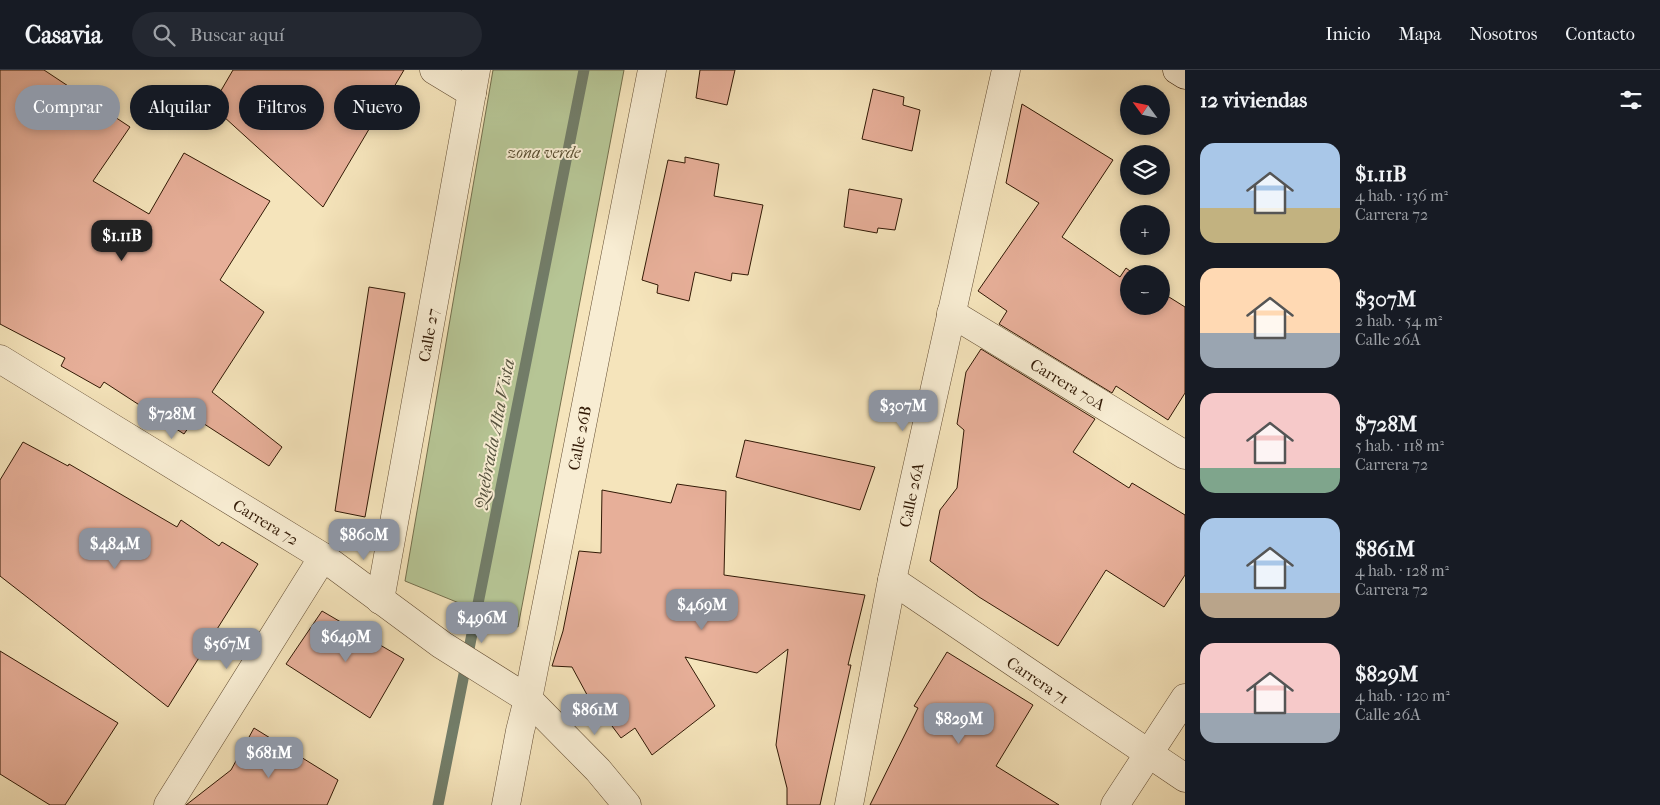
<!DOCTYPE html>
<html lang="es">
<head>
<meta charset="utf-8">
<style>
  :root { --surface:#171b24; --page:#242831; --text:#f1f3f6; --muted:#9ea1a6; --line:#363941; --accent:#8c9099 }
  body { margin:0; font-family:"IM FELL French Canon",serif; background:var(--page); color:var(--text); height:100vh; display:flex; flex-direction:column; font-size:19px; white-space:nowrap }
  * { box-sizing:border-box; margin:0 }
  p { font-size:16px; color:var(--muted) }
  .icon { flex:none; width:28px; height:28px; fill:none; stroke:currentColor; stroke-width:2; stroke-linecap:round; stroke-linejoin:round }
  .map { position:relative; flex:1; overflow:hidden }
  .side { display:flex; flex-direction:column; background:var(--surface); width:475px }
  .side>* { flex:none }
  .hud { position:absolute; left:15px; top:15px; width:475px; height:45px; display:flex; gap:10px }
  .needle { width:32px; rotate:303deg }
  .buttons { position:absolute; left:1120px; top:15px; display:grid; gap:10px }
  .buttons a { display:grid; place-items:center; width:50px; height:50px; border-radius:50%; background:var(--surface); box-shadow:0 2px 8px #0003; font-size:25px }
  .price { position:absolute; translate:-50% -42px; padding:0 11px; border-radius:10px; background:var(--accent); color:#fff; font-size:16px; line-height:32px; filter:drop-shadow(0 1px 2px #0008) }
  .price::after { content:''; position:absolute; left:50%; top:30px; width:15px; height:11px; margin-left:-8px; background:inherit; clip-path:polygon(0 0,100% 0,50% 100%) }
  .price.on { background:#222; color:#fff }
  ul { padding:0; list-style:none }
  li { display:flex; align-items:center; gap:15px; height:125px; padding:0 15px }
  li span { display:grid; place-items:center; flex:none; width:140px; height:100px; border-radius:15px; color:#555 }
  li>.icon { margin-inline-start:auto }
  span .icon { width:60px; height:60px; fill:#fffc; stroke-width:1 }
  li b { font-size:21px }
  h2 { display:flex; justify-content:space-between; align-items:center; height:60px; padding:0 15px; font-size:21px }
  .chip { padding:0 18px; border-radius:22px; background:var(--surface); box-shadow:0 2px 8px #0003; font-size:18px; line-height:45px }
  .chip.on { background:var(--accent); color:#fff }
  header { display:flex; align-items:center; gap:30px; box-sizing:border-box; height:70px; padding:0 25px; background:var(--surface); border-bottom:1px solid var(--line) }
  header strong { font-size:24px }
  nav { display:flex; gap:28px; margin-inline-start:auto; font-size:18px }
  .search { width:350px; height:45px; background:var(--page); display:flex; align-items:center; gap:12px; box-sizing:border-box; padding:0 18px; border-radius:28px; color:var(--muted); font-size:19px }
  main { display:flex; flex:1; min-height:0 }
  .map>svg:first-child { display:block }
  .green { fill:#b6c595; stroke:#746f4d }
  .lines { fill:none; stroke-linecap:round; stroke-linejoin:round }
  .stream { stroke:#727d69; stroke-width:11 }
  .building { fill:#e7af99; stroke:#311905 }
  .minor-casing { stroke:#624c32; stroke-width:29 }
  .tertiary-casing { stroke:#624c32; stroke-width:29 }
  .secondary-casing { stroke:#311905; stroke-width:29 }
  .minor { stroke:#f8edd3; stroke-width:28 }
  .tertiary { stroke:#f8edd3; stroke-width:28 }
  .secondary { stroke:#f8edd3; stroke-width:28 }
  .labels { text-anchor:middle; stroke-width:4; stroke-linejoin:round; paint-order:stroke }
  .park-label { font-size:16px; font-style:italic; fill:#594d30; stroke:#f8edd3 }
  .street-label { font-size:16px; fill:#311905; stroke:#f8edd3 }
  .water-label { font-size:18px; font-style:italic; fill:#57533f; stroke:#f8edd3 }
</style>
</head>
<body>
<header>
<strong>Casavia</strong>
<div class="search"><svg class="icon" aria-label="search" viewBox="0 0 24 24"><circle cx="10" cy="10" r="6"/><path d="M15 15l6 6"/></svg>Buscar aquí</div>
<nav><a>Inicio</a><a>Mapa</a><a>Nosotros</a><a>Contacto</a></nav>
</header>
<main>
<div class="map">
<svg width="1185" height="735" viewBox="0 0 1185 735">
  <rect width="100%" height="100%" fill="#f5e4bb"/>
  <filter id="stains"><feTurbulence type="fractalNoise" baseFrequency=".004" numOctaves="4"/><feColorMatrix values="0 0 0 0 .2 0 0 0 0 .09 0 0 0 0 .02 0 0 0 .5 -.17"/></filter>
  <radialGradient id="worn" r=".72"><stop offset=".6" stop-color="#630" stop-opacity="0"/><stop offset="1" stop-color="#630" stop-opacity=".3"/></radialGradient>
  <polygon class="green" points="493,0 624,0 518,557 405,511"/>
  <g class="lines">
    <polyline class="stream" points="438,735 584,0"/>
  </g>
  <g class="building">
    <polygon points="0,0 44,0 130,57 93,111 149,144 184,83 270,131 220,210 264,242 212,322 282,377 269,396 195,348 184,364 104,312 100,318 61,296 65,288 0,254"/>
    <polygon points="233,0 404,0 323,137 212,36"/>
    <polygon points="700,0 735,0 727,35 696,28"/>
    <polygon points="873,19 904,27 903,35 920,40 912,81 862,69"/>
    <polygon points="1022,34 1113,90 1062,167 1120,207 1126,198 1134,204 1129,204 1129,236 1161,236 1161,222 1185,237 1185,323 1168,350 1116,316 1112,323 999,254 1007,241 978,221 1039,133 1006,113"/>
    <polygon points="685,87 719,94 714,126 763,135 748,205 732,203 731,211 695,202 689,231 657,223 658,215 642,210 668,90 685,93"/>
    <polygon points="849,119 902,129 895,160 878,158 877,163 844,157"/>
    <polygon points="369,217 405,223 365,447 335,441"/>
    <polygon points="981,279 1095,349 1073,382 1129,418 1132,413 1185,445 1185,505 1164,537 1106,500 1058,576 979,527 930,491 940,440 957,418 964,360 957,354 966,302"/>
    <polygon points="745,370 875,397 860,440 736,407"/>
    <polygon points="23,372 68,396 69,394 177,457 181,450 219,476 222,472 258,494 168,637 0,506 0,410"/>
    <polygon points="677,414 726,421 724,505 865,525 848,595 851,595 820,735 787,735 787,718 776,675 788,579 757,603 685,587 715,636 652,685 635,658 621,668 594,632 592,634 572,597 552,596 563,561 579,481 601,483 602,420 671,433"/>
    <polygon points="322,541 404,589 370,648 286,594"/>
    <polygon points="0,581 118,653 65,735 50,735 0,704"/>
    <polygon points="947,582 1033,635 996,696 1059,735 870,735 918,638 914,636"/>
    <polygon points="254,658 338,710 327,735 186,735 231,700"/>
  </g>
  <g class="lines">
    <g class="minor-casing">
      <g id="minor">
        <polyline points="434,0 472,23"/>
        <polyline points="951,243 1185,385"/>
        <polyline points="892,510 1185,708"/>
        <polyline points="528,629 598,700 627,735"/>
        <polyline points="849,735 892,510 1006,0"/>
        <polyline points="1115,735 1185,628"/>
      </g>
    </g>
    <g class="tertiary-casing">
      <g id="tertiary">
        <polyline points="0,289 323,487 442,575 528,629"/>
        <polyline points="380,530 476,0"/>
        <polyline points="168,735 323,487"/>
        <polyline points="506,735 520,661 528,629 652,0"/>
      </g>
    </g>
    <g class="secondary-casing">
      <polyline id="secondary" points="1177,0 1185,5"/>
    </g>
    <use href="#minor" class="minor"/>
    <use href="#tertiary" class="tertiary"/>
    <use href="#secondary" class="secondary"/>
  </g>
  <g class="labels">
    <g class="park-label">
      <text x="544" y="88">zona verde</text>
    </g>
    <g class="street-label">
      <text transform="translate(428 265) rotate(-80)" y="6">Calle 27</text>
      <text transform="translate(1068 314) rotate(31)" y="6">Carrera 70A</text>
      <text transform="translate(579 368) rotate(-79)" y="6">Calle 26B</text>
      <text transform="translate(911 425) rotate(-78)" y="6">Calle 26A</text>
      <text transform="translate(266 452) rotate(31)" y="6">Carrera 72</text>
      <text transform="translate(1038 610) rotate(34)" y="6">Carrera 71</text>
    </g>
    <g class="water-label">
      <text transform="translate(494 364) rotate(-79)" y="6">Quebrada Alta Vista</text>
    </g>
  </g>
  <rect width="100%" height="100%" filter="url(#stains)"/>
  <rect width="100%" height="100%" fill="url(#worn)"/>
</svg>
<div class="buttons">
<a><svg class="needle" viewBox="-14 -14 28 28"><path d="M0-13l5 13h-10z" fill="#e53935"/><path d="M0 13l5-13h-10z" fill="#9ea1a6"/></svg></a>
<a><svg class="icon" aria-label="layers" viewBox="0 0 24 24"><path d="M12 4l9 5-9 5-9-5zM3 14l9 5 9-5"/></svg></a>
<a>+</a>
<a>−</a>
</div>
<b class="price on" style="left:122px;top:192px">$1.11B</b>
<b class="price" style="left:903px;top:362px">$307M</b>
<b class="price" style="left:172px;top:370px">$728M</b>
<b class="price" style="left:364px;top:491px">$860M</b>
<b class="price" style="left:115px;top:500px">$484M</b>
<b class="price" style="left:702px;top:561px">$469M</b>
<b class="price" style="left:482px;top:574px">$496M</b>
<b class="price" style="left:346px;top:593px">$649M</b>
<b class="price" style="left:227px;top:600px">$567M</b>
<b class="price" style="left:595px;top:666px">$861M</b>
<b class="price" style="left:959px;top:675px">$829M</b>
<b class="price" style="left:269px;top:709px">$681M</b>
<div class="hud">
<a class="chip on">Comprar</a>
<a class="chip">Alquilar</a>
<a class="chip">Filtros</a>
<a class="chip">Nuevo</a>
</div>
</div>
<section class="side">
<h2>12 viviendas<svg class="icon" aria-label="filters" viewBox="0 0 24 24"><path d="M4 7h16M4 17h16"/><circle cx="9" cy="7" r="2"/><circle cx="15" cy="17" r="2"/></svg></h2>
<ul>
<li><span style="background:linear-gradient(#a9c7e8 65%,#c2b280 0)"><svg class="icon" aria-label="home" viewBox="0 0 24 24"><path d="M3 11l9-7 9 7M6 9v11h12V9"/></svg></span><div><b>$1.11B</b><p>4 hab. · 136 m²</p><p>Carrera 72</p></div></li>
<li><span style="background:linear-gradient(#ffd9b3 65%,#9aa5b1 0)"><svg class="icon" aria-label="home" viewBox="0 0 24 24"><path d="M3 11l9-7 9 7M6 9v11h12V9"/></svg></span><div><b>$307M</b><p>2 hab. · 54 m²</p><p>Calle 26A</p></div></li>
<li><span style="background:linear-gradient(#f6c9c9 75%,#7fa58c 0)"><svg class="icon" aria-label="home" viewBox="0 0 24 24"><path d="M3 11l9-7 9 7M6 9v11h12V9"/></svg></span><div><b>$728M</b><p>5 hab. · 118 m²</p><p>Carrera 72</p></div></li>
<li><span style="background:linear-gradient(#a9c7e8 75%,#b9a48a 0)"><svg class="icon" aria-label="home" viewBox="0 0 24 24"><path d="M3 11l9-7 9 7M6 9v11h12V9"/></svg></span><div><b>$861M</b><p>4 hab. · 128 m²</p><p>Carrera 72</p></div></li>
<li><span style="background:linear-gradient(#f6c9c9 70%,#9aa5b1 0)"><svg class="icon" aria-label="home" viewBox="0 0 24 24"><path d="M3 11l9-7 9 7M6 9v11h12V9"/></svg></span><div><b>$829M</b><p>4 hab. · 120 m²</p><p>Calle 26A</p></div></li>
</ul>
</section>
</main>
</body>
</html>
